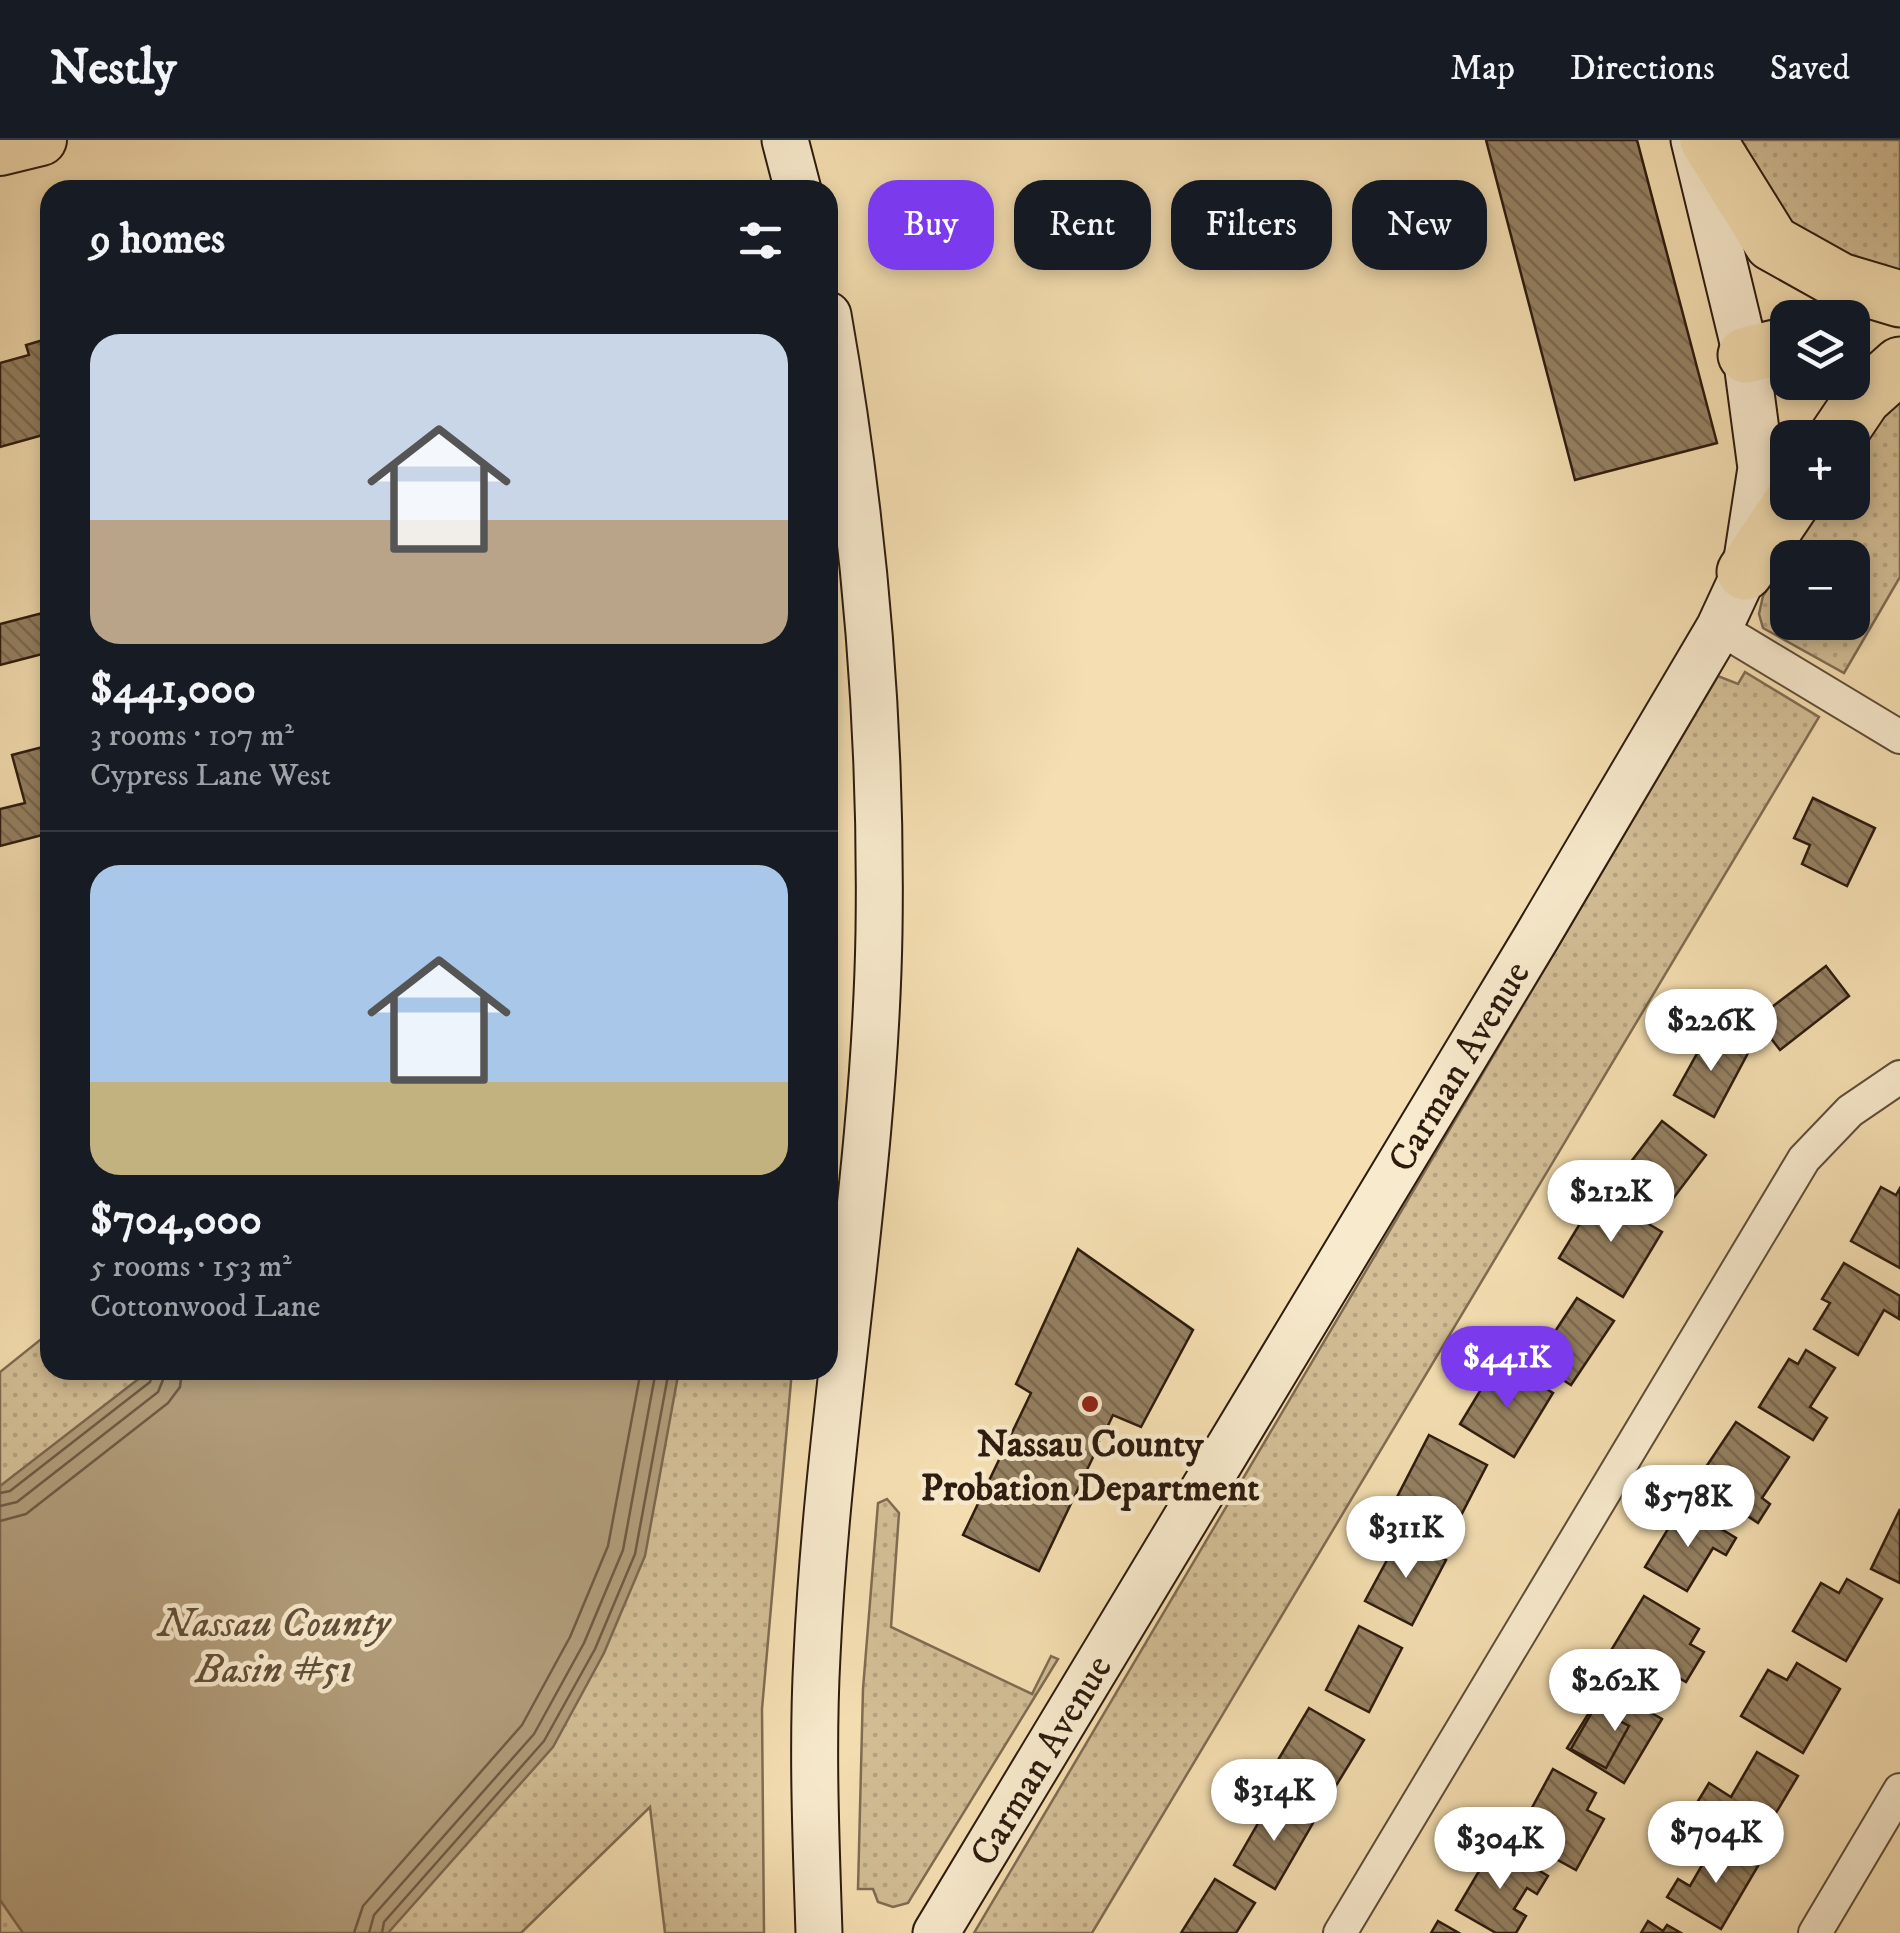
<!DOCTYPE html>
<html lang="en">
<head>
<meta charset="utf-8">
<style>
  :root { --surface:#171b24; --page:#20242c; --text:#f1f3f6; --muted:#9ea1a6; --line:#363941; --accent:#7c3aed }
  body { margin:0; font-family:"IM FELL DW Pica",serif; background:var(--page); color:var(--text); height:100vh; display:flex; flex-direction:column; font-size:38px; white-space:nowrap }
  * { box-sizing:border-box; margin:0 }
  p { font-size:32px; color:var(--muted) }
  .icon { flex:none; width:55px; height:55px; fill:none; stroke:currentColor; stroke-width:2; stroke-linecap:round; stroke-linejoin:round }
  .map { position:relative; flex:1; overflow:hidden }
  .panel { position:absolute; left:40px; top:40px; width:798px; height:1200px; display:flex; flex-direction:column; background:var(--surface); border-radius:30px; box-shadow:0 5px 15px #0003 }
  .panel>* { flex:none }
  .hud { position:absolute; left:868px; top:40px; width:882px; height:90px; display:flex; gap:20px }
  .tools { position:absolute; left:1770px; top:160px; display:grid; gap:20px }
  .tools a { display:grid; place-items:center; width:100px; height:100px; border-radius:20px; background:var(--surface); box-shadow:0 5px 15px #0003; font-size:50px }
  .price { position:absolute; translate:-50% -85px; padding:0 22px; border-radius:35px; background:#fff; color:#222; font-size:32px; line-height:65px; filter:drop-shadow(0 2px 5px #0008) }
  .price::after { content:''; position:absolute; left:50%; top:60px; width:30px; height:22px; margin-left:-15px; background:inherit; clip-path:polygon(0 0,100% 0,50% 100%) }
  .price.selected { background:var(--accent); color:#fff }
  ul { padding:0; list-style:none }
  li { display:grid; align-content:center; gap:20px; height:530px; padding:0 50px }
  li+li { border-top:2px solid var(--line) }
  li span { display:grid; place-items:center; height:310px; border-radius:30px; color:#555 }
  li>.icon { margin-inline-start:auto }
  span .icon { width:180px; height:180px; fill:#fffc; stroke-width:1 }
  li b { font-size:42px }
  h2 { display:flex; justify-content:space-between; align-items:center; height:120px; padding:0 50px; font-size:42px }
  .chip { padding:0 35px; border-radius:30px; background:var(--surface); box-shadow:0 5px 15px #0003; font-size:35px; line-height:90px }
  .chip.selected { background:var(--accent); color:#fff }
  header { display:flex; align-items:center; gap:60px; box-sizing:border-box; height:140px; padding:0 50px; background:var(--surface); border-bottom:2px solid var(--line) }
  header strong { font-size:48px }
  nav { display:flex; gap:55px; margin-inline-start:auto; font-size:35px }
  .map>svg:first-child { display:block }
  .grass { fill:url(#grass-dots); stroke:#806c52; stroke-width:2.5; fill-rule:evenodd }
  .water { fill:#b19c7a; stroke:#7c684f; stroke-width:2.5 }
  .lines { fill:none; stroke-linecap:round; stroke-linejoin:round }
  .shore { stroke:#6f5c44; stroke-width:2.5 }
  .building { fill:url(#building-back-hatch); stroke:#2d1b0e; stroke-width:2.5 }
  .street-casing { stroke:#5f4c37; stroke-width:36 }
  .secondary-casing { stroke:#2d1b0e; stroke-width:49 }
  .primary-casing { stroke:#2d1b0e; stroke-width:54 }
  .highway-casing { stroke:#2d1b0e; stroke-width:59 }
  .street { stroke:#f8eacd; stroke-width:32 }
  .secondary { stroke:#f8eacd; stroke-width:45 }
  .primary { stroke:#f5dfb2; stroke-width:50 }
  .highway { stroke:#f5dfb2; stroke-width:55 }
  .poi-dot { fill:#8f2418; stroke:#f8eacd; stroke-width:4 }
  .labels { text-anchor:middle; stroke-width:9; stroke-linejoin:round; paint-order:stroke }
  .street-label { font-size:38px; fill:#2d1b0e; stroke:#f8eacd }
  .poi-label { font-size:38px; font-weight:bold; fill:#2d1b0e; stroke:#f8eacd }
  .water-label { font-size:40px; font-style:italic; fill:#624f39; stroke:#f8eacd }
</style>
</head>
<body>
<header>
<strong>Nestly</strong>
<nav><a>Map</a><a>Directions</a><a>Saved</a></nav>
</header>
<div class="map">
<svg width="1900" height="1793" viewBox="0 0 1900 1793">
  <defs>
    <pattern id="grass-dots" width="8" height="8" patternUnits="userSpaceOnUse" patternTransform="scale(2.5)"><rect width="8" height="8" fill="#d3be96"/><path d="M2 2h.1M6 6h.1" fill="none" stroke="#b5a380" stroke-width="1.8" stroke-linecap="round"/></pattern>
    <pattern id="building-back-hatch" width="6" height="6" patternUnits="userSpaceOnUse" patternTransform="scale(2.5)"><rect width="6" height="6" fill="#958163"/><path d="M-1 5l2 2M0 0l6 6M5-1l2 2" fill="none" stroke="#7a6950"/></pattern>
  </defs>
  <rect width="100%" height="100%" fill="#f5dfb2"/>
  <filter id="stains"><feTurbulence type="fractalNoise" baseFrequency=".002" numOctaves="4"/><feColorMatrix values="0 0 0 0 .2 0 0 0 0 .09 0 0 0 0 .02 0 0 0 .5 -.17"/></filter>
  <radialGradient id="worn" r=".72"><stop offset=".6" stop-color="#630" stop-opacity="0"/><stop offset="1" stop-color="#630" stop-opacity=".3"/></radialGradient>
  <g class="grass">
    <path d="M1741 0H1900V135C1881 131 1856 130 1839 122 1786 98 1756 54 1741 0Z"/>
    <path d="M1900 251V437L1844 533 1763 488 1759 474 1763 456 1822 363 1852 362 1853 316ZM1788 418H1852V482H1788Z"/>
    <polygon points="1745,532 1819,577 1092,1793 974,1793 1718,536 1738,544"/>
    <polygon points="50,1192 50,1230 792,1230 762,1569 764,1793 665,1793 650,1667 521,1793 0,1793 0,1232"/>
    <polygon points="887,1359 899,1373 891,1487 1032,1554 1051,1516 1058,1519 908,1763 893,1767 878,1762 873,1749 858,1749 863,1549 878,1363"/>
  </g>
  <polygon class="water" points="150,1230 679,1230 645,1416 604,1513 553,1607 388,1793 23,1793 0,1760 0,1346"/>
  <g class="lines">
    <g class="shore">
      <polyline points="0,1353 10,1351 150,1242 155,1230"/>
      <polyline points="0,1366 17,1362 158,1252 167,1230"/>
      <polyline points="0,1381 26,1374 168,1263 180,1247 182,1230"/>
      <polyline points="354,1793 363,1766 522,1585 570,1497 608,1406 641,1230"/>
      <polyline points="369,1793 374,1775 534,1594 584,1503 623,1410 656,1230"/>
      <polyline points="382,1793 384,1782 544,1601 595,1509 635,1414 669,1230"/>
    </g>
  </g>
  <g class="building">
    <polygon points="1486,0 1637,0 1717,303 1575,340"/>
    <polygon points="50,198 50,293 0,307 0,223 29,215 26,205"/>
    <polygon points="50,471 50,512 0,525 0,484"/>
    <polygon points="50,605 50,693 0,706 0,669 25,663 12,615"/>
    <polygon points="1813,658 1875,688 1847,746 1802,724 1810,705 1794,698"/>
    <polygon points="1826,826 1849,856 1780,910 1756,879"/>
    <polygon points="1709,892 1748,913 1714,977 1674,955"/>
    <polygon points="1662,981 1706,1015 1659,1077 1614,1044"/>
    <polygon points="1881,1047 1896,1055 1900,1048 1900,1128 1851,1101"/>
    <polygon points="1598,1054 1662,1092 1623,1157 1559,1118"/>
    <polygon points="1078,1109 1193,1190 1141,1287 1113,1275 1039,1431 963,1395 1031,1253 1016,1244"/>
    <polygon points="1844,1123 1900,1156 1899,1179 1884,1170 1858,1215 1814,1189 1830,1163 1822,1159"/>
    <polygon points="1577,1158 1614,1181 1571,1245 1535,1222"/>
    <polygon points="1806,1210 1835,1228 1810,1267 1827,1278 1813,1300 1759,1267 1789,1219 1798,1224"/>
    <polygon points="1512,1228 1553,1253 1514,1317 1460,1284 1486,1241 1499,1249"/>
    <polygon points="1736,1282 1789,1317 1762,1358 1770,1364 1758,1383 1696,1342"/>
    <polygon points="1429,1295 1487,1325 1454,1389 1396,1359"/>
    <polygon points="1900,1369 1900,1443 1871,1429"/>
    <polygon points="1695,1373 1736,1398 1726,1415 1713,1408 1687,1451 1645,1427 1674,1379 1686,1387"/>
    <polygon points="1400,1396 1446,1420 1412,1485 1365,1461"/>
    <polygon points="1847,1439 1882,1459 1846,1521 1793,1491 1821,1443 1839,1453"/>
    <polygon points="1644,1456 1699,1489 1690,1504 1704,1512 1686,1542 1672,1534 1662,1550 1607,1517"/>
    <polygon points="1359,1486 1402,1508 1369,1572 1326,1550"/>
    <polygon points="1797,1523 1840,1549 1803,1613 1741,1576 1768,1530 1787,1540"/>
    <polygon points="1605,1547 1662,1579 1624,1643 1567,1608"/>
    <polygon points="1595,1567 1629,1586 1606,1628 1571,1609"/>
    <polygon points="1309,1568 1364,1600 1326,1662 1272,1630"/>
    <polygon points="1757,1612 1798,1636 1761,1698 1698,1661 1709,1643 1731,1657"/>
    <polygon points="1553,1629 1596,1653 1587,1670 1604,1679 1576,1730 1516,1697"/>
    <polygon points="1272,1659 1313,1683 1275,1749 1234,1725"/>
    <polygon points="1716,1701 1758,1726 1721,1789 1667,1757 1678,1739 1690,1746"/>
    <polygon points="1495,1704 1548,1736 1537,1754 1527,1748 1514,1769 1526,1776 1516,1793 1496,1793 1456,1770"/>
    <polygon points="1215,1739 1255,1763 1236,1793 1181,1793"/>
    <polygon points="1438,1781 1459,1793 1431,1793"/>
    <polygon points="1648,1781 1663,1791 1667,1785 1681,1793 1641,1793"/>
  </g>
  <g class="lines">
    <g class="street-casing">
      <g id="street">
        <polyline points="1719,488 1900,597"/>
        <polyline points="1340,1793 1804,1019 1850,971 1900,937"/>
        <polyline points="1815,1793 1900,1650"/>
      </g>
    </g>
    <g class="secondary-casing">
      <g id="secondary">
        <polyline points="785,0 798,50"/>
        <path d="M819 1793C816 1701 812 1608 817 1516 828 1275 875 1034 879 792 882 586 864 379 828 175"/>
        <polyline points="936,1793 1536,798 1719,488 1745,432 1761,328 1746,215 1694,0"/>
      </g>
    </g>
    <g class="primary-casing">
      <polyline id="primary" points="0,10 41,0"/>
    </g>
    <g class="highway-casing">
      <g id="highway">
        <polyline points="1708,0 1772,103 1840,141 1900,159"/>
        <polyline points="1746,215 1788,205"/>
        <polyline points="1836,298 1863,258 1900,225"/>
        <polyline points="1745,432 1792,362"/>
      </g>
    </g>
    <use href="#street" class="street"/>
    <use href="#secondary" class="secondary"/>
    <use href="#primary" class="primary"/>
    <use href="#highway" class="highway"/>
  </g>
  <circle class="poi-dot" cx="1090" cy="1264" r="10"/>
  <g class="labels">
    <g class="street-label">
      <text transform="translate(1458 926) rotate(-59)" y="13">Carman Avenue</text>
      <text transform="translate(1040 1620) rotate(-59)" y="13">Carman Avenue</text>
    </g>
    <g class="poi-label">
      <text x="1090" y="1316">Nassau County<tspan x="1090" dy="44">Probation Department</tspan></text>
    </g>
    <g class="water-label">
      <text x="274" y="1496">Nassau County<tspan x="274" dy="46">Basin #51</tspan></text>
    </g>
  </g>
  <rect width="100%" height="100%" filter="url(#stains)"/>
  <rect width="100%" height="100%" fill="url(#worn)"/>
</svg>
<div class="tools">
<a><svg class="icon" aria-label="layers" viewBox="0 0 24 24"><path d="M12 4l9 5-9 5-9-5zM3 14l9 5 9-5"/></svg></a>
<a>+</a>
<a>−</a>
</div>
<b class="price" style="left:1711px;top:934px">$226K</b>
<b class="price" style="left:1611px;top:1105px">$212K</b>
<b class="price selected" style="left:1507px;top:1271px">$441K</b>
<b class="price" style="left:1688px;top:1410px">$578K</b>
<b class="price" style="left:1406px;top:1441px">$311K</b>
<b class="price" style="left:1615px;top:1594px">$262K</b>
<b class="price" style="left:1274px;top:1704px">$314K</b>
<b class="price" style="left:1716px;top:1746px">$704K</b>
<b class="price" style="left:1500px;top:1752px">$304K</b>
<div class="hud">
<a class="chip selected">Buy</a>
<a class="chip">Rent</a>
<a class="chip">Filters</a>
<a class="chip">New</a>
</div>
<section class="panel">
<h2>9 homes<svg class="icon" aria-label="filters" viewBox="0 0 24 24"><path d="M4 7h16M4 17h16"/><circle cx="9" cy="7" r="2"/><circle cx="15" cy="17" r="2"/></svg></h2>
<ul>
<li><span style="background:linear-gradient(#c9d6e8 60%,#b9a48a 0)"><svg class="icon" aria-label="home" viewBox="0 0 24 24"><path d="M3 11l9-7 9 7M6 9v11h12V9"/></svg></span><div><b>$441,000</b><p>3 rooms · 107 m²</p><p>Cypress Lane West</p></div></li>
<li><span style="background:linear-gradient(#a9c7e8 70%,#c2b280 0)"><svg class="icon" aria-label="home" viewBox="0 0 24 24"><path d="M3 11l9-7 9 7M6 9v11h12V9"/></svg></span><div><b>$704,000</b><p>5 rooms · 153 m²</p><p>Cottonwood Lane</p></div></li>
</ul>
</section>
</div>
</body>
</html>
